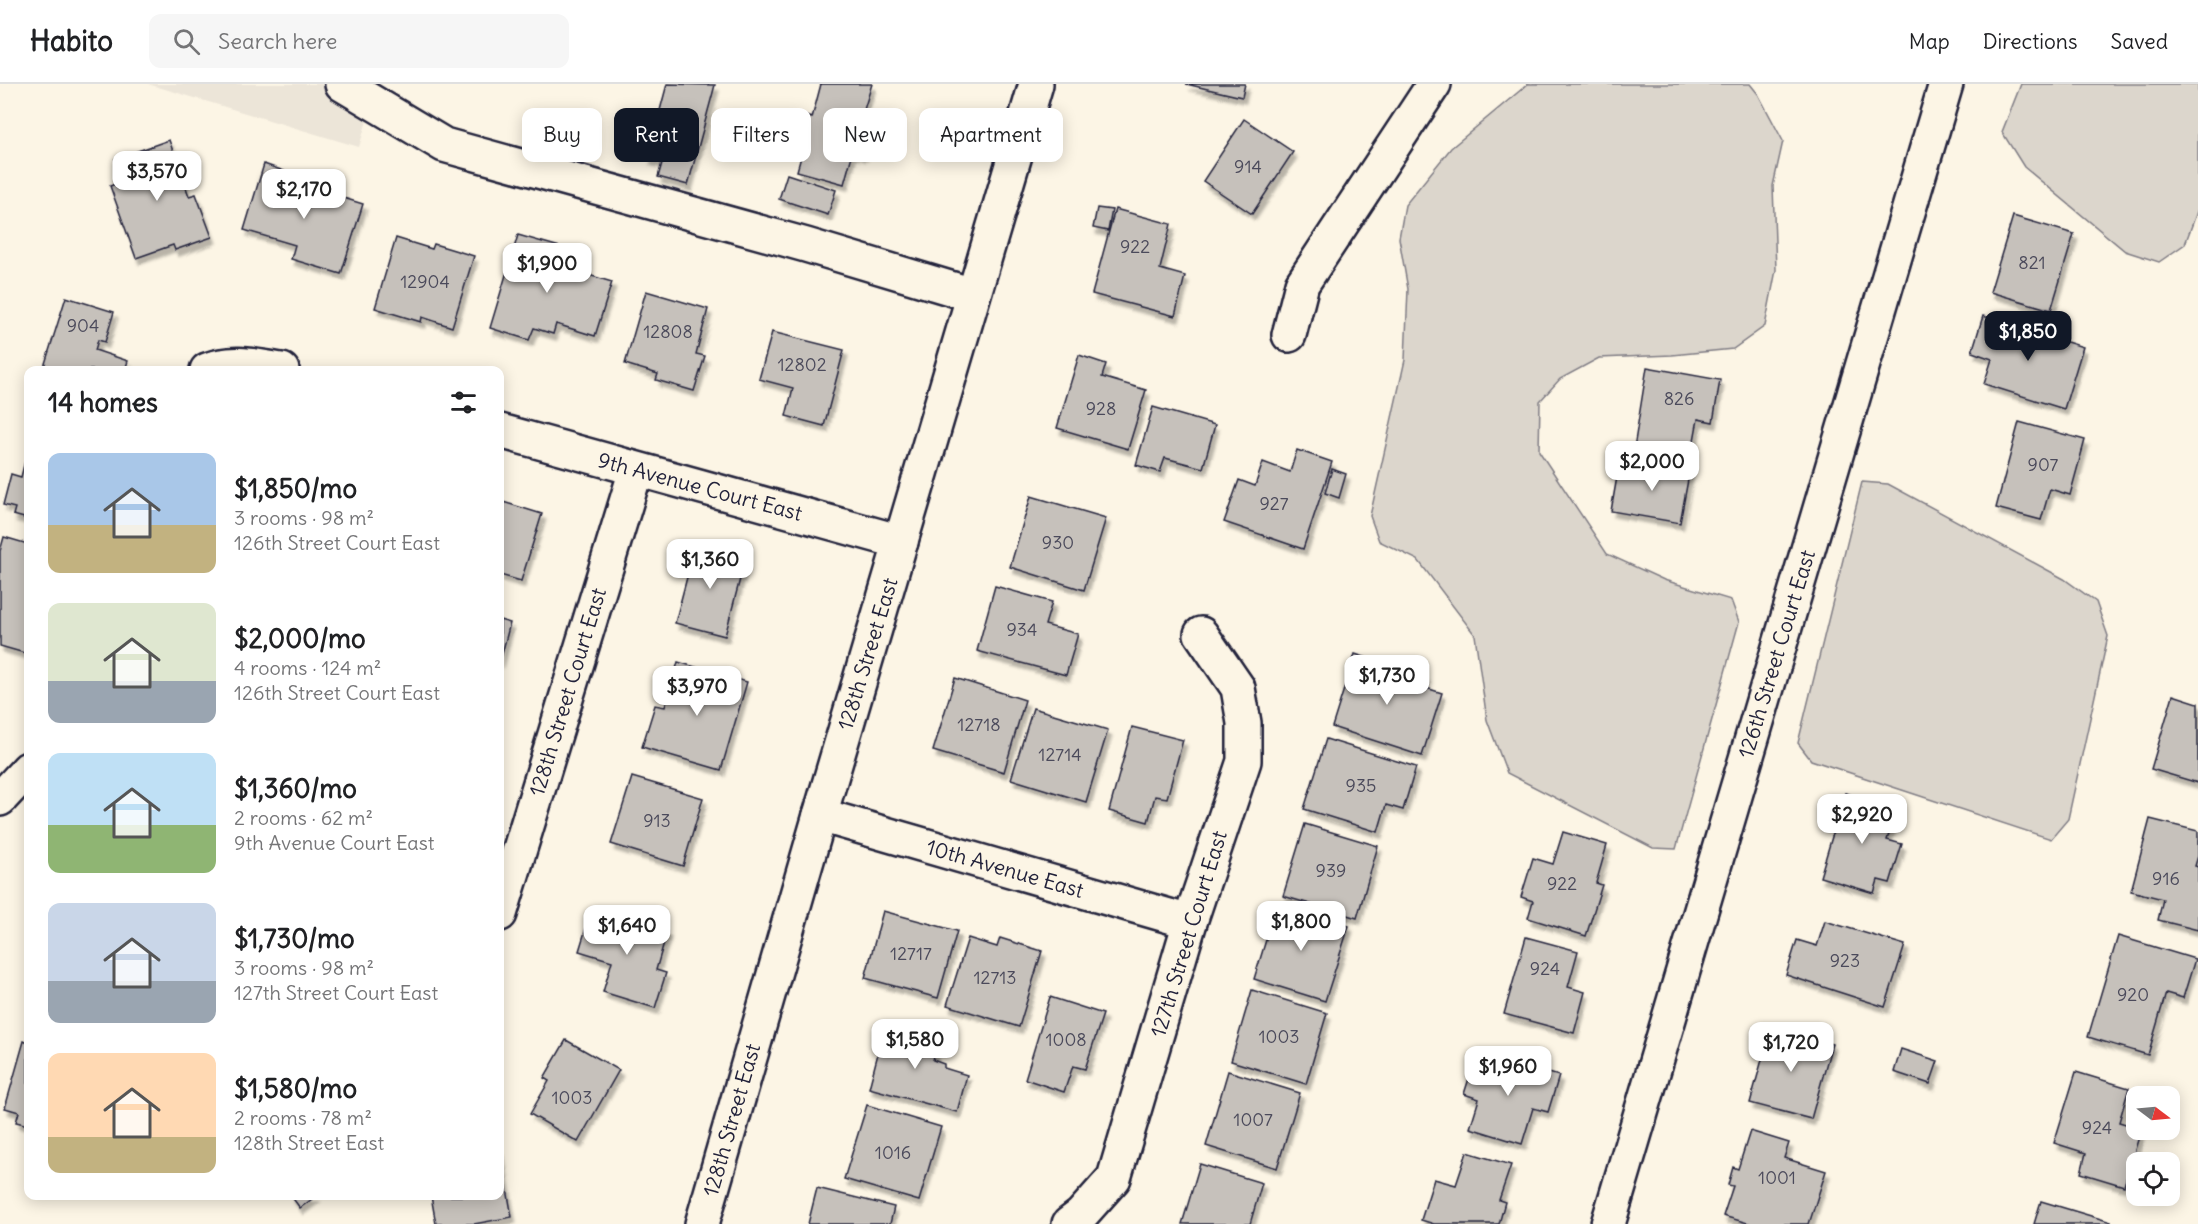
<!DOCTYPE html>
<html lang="en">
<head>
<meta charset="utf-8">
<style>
  :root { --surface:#fff; --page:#f6f6f6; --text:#202124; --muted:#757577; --line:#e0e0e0; --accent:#111827 }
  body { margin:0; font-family:Delius,sans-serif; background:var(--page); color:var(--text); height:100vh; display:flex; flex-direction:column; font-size:22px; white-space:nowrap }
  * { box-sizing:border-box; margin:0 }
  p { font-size:20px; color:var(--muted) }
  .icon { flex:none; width:33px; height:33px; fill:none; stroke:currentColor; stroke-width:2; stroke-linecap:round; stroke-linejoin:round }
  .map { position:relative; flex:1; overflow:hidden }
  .side { position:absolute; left:24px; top:282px; width:480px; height:834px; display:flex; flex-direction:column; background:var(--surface); border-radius:12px; box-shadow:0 3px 15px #0003 }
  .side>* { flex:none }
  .hud { position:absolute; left:522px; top:24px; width:570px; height:54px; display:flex; gap:12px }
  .needle { width:39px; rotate:106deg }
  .tools { position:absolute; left:2126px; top:1002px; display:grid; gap:12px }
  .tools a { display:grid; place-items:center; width:54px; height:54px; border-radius:12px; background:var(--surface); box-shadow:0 3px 15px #0003; font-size:30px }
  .price { position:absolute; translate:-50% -51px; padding:0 14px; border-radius:12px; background:#fff; color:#222; font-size:20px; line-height:39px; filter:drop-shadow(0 2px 3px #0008) }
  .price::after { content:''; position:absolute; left:50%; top:36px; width:18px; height:14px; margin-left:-9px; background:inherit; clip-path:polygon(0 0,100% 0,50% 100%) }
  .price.on { background:var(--accent); color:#fff }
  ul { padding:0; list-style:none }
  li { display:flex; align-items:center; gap:18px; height:150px; padding:0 24px }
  li span { display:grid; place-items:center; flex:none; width:168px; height:120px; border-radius:12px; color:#555 }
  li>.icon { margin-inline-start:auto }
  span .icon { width:72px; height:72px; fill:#fffc; stroke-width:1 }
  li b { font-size:26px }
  h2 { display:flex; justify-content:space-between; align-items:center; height:72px; padding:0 24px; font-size:26px }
  .chip { padding:0 21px; border-radius:12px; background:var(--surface); box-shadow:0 3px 15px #0003; font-size:21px; line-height:54px }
  .chip.on { background:var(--accent); color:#fff }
  header { display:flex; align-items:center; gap:36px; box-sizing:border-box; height:84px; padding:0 30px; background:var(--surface); border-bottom:2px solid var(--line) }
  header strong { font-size:28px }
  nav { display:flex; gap:33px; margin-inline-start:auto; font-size:21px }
  .search { width:420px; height:54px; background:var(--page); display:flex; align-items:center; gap:15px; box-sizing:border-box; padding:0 21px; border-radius:12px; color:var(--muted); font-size:22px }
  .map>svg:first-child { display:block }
  .built { fill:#ece5d8 }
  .green { fill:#dcd6cc; stroke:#7f7c84; stroke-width:1.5 }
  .building { fill:#c6c1bb; stroke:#22223b; stroke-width:1.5; filter:url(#shadow) }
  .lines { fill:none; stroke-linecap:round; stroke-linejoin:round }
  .minor-casing { stroke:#22223b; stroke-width:38 }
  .minor { stroke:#fcf5e5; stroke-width:33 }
  .labels { text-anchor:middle; stroke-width:4.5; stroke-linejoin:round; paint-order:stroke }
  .number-label { font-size:18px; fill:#4b4a5b }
  .street-label { font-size:21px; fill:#22223b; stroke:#fcf5e5 }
</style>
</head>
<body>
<header>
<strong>Habito</strong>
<div class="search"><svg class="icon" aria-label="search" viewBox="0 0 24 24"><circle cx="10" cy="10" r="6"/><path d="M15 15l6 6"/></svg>Search here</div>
<nav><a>Map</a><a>Directions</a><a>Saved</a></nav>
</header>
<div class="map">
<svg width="2198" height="1140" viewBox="0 0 2198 1140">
  <defs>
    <filter id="shadow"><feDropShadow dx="3.5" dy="6" stdDeviation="1.5" flood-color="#0004"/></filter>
  </defs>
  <rect width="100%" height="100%" fill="#fcf5e5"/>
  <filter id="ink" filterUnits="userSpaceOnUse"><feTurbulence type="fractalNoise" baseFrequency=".0167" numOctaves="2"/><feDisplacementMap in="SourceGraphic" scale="12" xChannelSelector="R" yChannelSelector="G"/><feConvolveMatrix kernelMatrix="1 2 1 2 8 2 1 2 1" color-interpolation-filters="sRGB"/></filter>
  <g filter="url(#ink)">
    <polygon class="built" points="148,0 378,0 359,63"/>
    <g class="green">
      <polygon points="1528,0 1750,0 1758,10 1783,57 1773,102 1776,186 1765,242 1733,265 1672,271 1599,274 1560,295 1540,317 1539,367 1607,470 1664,496 1731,516 1739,538 1676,765 1653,764 1507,689 1487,636 1475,551 1418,476 1379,457 1370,432 1405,276 1408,205 1399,154 1405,121 1451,64"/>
      <polygon points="2021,0 2198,0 2198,125 2185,160 2159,178 2125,167 2024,83 2002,48"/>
      <polygon points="1862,398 1888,400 2064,495 2096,518 2108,552 2068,735 2051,755 1811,676 1798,659"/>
    </g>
    <g class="building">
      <polygon points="667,0 715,1 688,101 658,93 662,79 647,75"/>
      <polygon points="821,0 872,0 863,29 874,32 863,71 853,68 844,100 797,87 802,69 782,63 791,28 812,34"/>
      <polygon points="1186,0 1245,0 1242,13"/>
      <polygon points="1244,35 1293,68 1252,130 1203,97"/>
      <polygon points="169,56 189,112 196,110 212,153 175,166 173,161 136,174 110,102 123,97 115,75"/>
      <polygon points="264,80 284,87 282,95 363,120 341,190 291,175 295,161 244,146"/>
      <polygon points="787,90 836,106 828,131 779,115"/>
      <polygon points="1097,124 1112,126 1108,147 1093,144"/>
      <polygon points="1115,125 1171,140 1160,185 1185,192 1175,232 1092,210"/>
      <polygon points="2013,132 2074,150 2051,226 1990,208"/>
      <polygon points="518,151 560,163 555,181 612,198 595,252 556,240 553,250 534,244 529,256 490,244"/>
      <polygon points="396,154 432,165 434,160 474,172 452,243 422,233 421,238 375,224"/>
      <polygon points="646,207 708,225 696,270 705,272 694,307 656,296 658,290 625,280"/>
      <polygon points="66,213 114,228 105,258 98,256 95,266 128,277 125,286 43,286"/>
      <polygon points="1983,232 2083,263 2064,325 1984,300 1992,275 1972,268"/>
      <polygon points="772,248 844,266 824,342 786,332 793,304 759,295"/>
      <polygon points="1079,271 1106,280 1102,293 1146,306 1128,365 1057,344"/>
      <polygon points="1647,283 1720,296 1713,338 1698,335 1691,373 1634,364"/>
      <polygon points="1153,323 1215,341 1203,384 1165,374 1160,388 1136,381"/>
      <polygon points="2019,338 2085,356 2070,411 2050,405 2041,436 1996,424"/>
      <polygon points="28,365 28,435 13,431 15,424 3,421 11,390 21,393"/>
      <polygon points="1297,366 1332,378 1303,465 1224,438 1239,396 1255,402 1263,378 1290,388"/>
      <polygon points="1636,376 1690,385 1680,439 1611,427 1618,387 1634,390"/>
      <polygon points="1332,385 1346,390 1339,414 1325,409"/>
      <polygon points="1031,412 1106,434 1084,506 1010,483"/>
      <polygon points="500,417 542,430 521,497 500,491"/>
      <polygon points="4,453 28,460 28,570 0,562 0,467"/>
      <polygon points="696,459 746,472 725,552 675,539"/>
      <polygon points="995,502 1052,518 1045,541 1078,550 1066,591 977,567"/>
      <polygon points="500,536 510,539 500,578"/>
      <polygon points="1355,570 1426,593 1423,603 1442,609 1422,672 1332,643"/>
      <polygon points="678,578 747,598 721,686 642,663 655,621 665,623"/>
      <polygon points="955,594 1025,616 1004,688 933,667"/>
      <polygon points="2173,611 2198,619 2198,699 2151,685"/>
      <polygon points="1033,624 1108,646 1086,718 1011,695"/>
      <polygon points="1132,643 1183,656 1167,714 1155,712 1148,738 1109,727"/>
      <polygon points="1326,655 1416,683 1403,726 1386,721 1378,748 1304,725"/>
      <polygon points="632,693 703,714 683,782 611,760"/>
      <polygon points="1845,709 1897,724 1887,756 1902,760 1890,799 1878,796 1874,809 1820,793"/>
      <polygon points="2150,735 2198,747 2198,772 2195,782 2198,783 2198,846 2158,836 2163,815 2131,807"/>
      <polygon points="1305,740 1378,762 1357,834 1283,812"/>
      <polygon points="1563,748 1607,761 1596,799 1602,801 1586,852 1528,834 1533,817 1521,813 1533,774 1553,780"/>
      <polygon points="1277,820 1349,842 1325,917 1254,895"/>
      <polygon points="592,825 667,848 656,886 666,889 655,924 603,908 612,877 579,867"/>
      <polygon points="883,827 957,847 938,914 865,894"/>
      <polygon points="1825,837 1905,861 1885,923 1786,891 1797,856 1817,862"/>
      <polygon points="2118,852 2195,875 2183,914 2166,909 2148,971 2088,953"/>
      <polygon points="1526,853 1578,867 1568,903 1585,908 1574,949 1504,930"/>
      <polygon points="968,854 997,863 1000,854 1042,867 1019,943 947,921"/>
      <polygon points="1252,906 1327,929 1306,1000 1231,977"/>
      <polygon points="1050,913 1103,930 1085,985 1073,982 1064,1008 1025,995"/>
      <polygon points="886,939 939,953 933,976 944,980 944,984 967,991 957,1028 869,1004"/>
      <polygon points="1771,943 1832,960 1811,1035 1750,1019"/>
      <polygon points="566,956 619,986 578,1058 530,1030 549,997 544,994"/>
      <polygon points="24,957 28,959 28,1041 16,1038 19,1028 5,1024"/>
      <polygon points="1901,965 1938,977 1930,1000 1894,988"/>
      <polygon points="1492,972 1559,992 1548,1028 1533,1024 1522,1060 1470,1044 1479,1015 1464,1010 1474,979 1489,983"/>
      <polygon points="1228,987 1300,1009 1277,1084 1206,1062"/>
      <polygon points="2076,988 2129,1004 2119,1038 2136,1043 2136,1046 2141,1046 2124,1102 2081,1089 2086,1069 2054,1059"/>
      <polygon points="867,1021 941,1043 919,1117 844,1095"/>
      <polygon points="1750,1047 1789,1059 1784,1074 1826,1087 1809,1140 1751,1140 1723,1132 1733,1102 1728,1101 1733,1083 1738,1085"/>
      <polygon points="500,1066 512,1133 474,1140 436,1140 431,1112 500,1112"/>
      <polygon points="1467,1068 1511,1081 1499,1116 1505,1118 1499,1140 1434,1140 1421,1136 1434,1095 1456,1101"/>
      <polygon points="1200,1080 1262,1099 1250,1140 1182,1140"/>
      <polygon points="817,1104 894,1123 890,1140 808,1140"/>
      <polygon points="291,1112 316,1112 300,1124"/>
      <polygon points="2041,1117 2111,1138 2110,1140 2034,1140"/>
    </g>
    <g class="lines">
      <g class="minor-casing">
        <g id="minor">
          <polyline points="342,0 444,61 806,161 973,211"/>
          <polyline points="1289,251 1302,200 1434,0"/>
          <path d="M207 286C232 276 256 282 282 286"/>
          <polyline points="500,347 901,458"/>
          <polyline points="0,715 28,685"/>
          <polyline points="820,731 1190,838"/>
          <polyline points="500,830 636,386"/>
          <polyline points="702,1140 820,731 1036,0"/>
          <polyline points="1069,1140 1081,1131 1114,1094 1190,838 1244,677 1244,639 1238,604 1201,550"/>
          <polyline points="1608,1140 1946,0"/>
        </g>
      </g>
      <use href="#minor" class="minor"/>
    </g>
  </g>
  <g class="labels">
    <g class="number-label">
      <text x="1248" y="89">914</text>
      <text x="1135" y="169">922</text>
      <text x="2032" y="185">821</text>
      <text x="425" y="204">12904</text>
      <text x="83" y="248">904</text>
      <text x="668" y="254">12808</text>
      <text x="802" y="287">12802</text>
      <text x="1679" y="321">826</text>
      <text x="1101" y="331">928</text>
      <text x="2043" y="387">907</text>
      <text x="1274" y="426">927</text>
      <text x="1058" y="465">930</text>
      <text x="1022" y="552">934</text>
      <text x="979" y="647">12718</text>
      <text x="1060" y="677">12714</text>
      <text x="1361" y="708">935</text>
      <text x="657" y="743">913</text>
      <text x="1331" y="793">939</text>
      <text x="2166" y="801">916</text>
      <text x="1562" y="806">922</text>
      <text x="911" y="876">12717</text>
      <text x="1845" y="883">923</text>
      <text x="1545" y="891">924</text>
      <text x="995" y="900">12713</text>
      <text x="2133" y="917">920</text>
      <text x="1279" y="959">1003</text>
      <text x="1066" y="962">1008</text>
      <text x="572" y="1020">1003</text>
      <text x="1253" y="1042">1007</text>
      <text x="2097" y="1050">924</text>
      <text x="893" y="1075">1016</text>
      <text x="1777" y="1100">1001</text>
    </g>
    <g class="street-label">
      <text transform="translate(700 403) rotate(15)" y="7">9th Avenue Court East</text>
      <text transform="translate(868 570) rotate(-73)" y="7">128th Street East</text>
      <text transform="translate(1777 570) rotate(-73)" y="7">126th Street Court East</text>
      <text transform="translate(568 608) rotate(-73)" y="7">128th Street Court East</text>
      <text transform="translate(1005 785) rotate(16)" y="7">10th Avenue East</text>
      <text transform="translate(1189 850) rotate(-73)" y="7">127th Street Court East</text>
      <text transform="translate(732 1036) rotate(-74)" y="7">128th Street East</text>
    </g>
  </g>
</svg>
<div class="tools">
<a><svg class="needle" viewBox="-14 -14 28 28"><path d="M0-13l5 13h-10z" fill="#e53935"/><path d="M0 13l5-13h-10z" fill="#757577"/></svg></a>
<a><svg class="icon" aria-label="locate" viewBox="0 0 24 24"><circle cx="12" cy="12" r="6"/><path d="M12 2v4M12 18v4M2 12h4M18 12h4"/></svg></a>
</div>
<b class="price" style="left:157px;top:118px">$3,570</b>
<b class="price" style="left:304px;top:136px">$2,170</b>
<b class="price" style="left:547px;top:210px">$1,900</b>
<b class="price on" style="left:2028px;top:278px">$1,850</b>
<b class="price" style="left:1652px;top:408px">$2,000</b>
<b class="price" style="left:710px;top:506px">$1,360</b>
<b class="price" style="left:1387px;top:622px">$1,730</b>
<b class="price" style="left:697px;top:633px">$3,970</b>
<b class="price" style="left:1862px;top:761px">$2,920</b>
<b class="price" style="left:1301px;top:868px">$1,800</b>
<b class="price" style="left:627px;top:872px">$1,640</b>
<b class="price" style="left:915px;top:986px">$1,580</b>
<b class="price" style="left:1791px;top:989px">$1,720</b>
<b class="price" style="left:1508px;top:1013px">$1,960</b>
<div class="hud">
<a class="chip">Buy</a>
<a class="chip on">Rent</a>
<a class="chip">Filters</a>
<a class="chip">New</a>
<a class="chip">Apartment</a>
</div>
<section class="side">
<h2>14 homes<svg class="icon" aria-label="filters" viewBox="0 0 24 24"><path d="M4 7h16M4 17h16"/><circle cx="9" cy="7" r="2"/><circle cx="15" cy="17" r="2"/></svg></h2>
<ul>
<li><span style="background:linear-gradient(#a9c7e8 60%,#c2b280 0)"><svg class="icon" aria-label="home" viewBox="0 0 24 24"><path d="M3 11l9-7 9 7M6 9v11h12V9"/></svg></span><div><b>$1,850/mo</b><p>3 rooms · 98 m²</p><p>126th Street Court East</p></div></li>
<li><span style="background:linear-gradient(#dfe7d0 65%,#9aa5b1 0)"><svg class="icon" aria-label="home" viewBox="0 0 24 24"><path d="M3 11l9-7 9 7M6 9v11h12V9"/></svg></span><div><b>$2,000/mo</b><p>4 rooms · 124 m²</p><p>126th Street Court East</p></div></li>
<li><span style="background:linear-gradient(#bfe0f5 60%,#8fb573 0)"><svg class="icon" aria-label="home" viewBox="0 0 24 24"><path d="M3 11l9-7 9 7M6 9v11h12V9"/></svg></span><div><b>$1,360/mo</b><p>2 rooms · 62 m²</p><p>9th Avenue Court East</p></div></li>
<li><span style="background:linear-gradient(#c9d6e8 65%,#9aa5b1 0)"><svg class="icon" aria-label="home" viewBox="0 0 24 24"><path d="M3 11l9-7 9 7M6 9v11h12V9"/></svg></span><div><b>$1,730/mo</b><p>3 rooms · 98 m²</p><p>127th Street Court East</p></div></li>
<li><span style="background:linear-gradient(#ffd9b3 70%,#c2b280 0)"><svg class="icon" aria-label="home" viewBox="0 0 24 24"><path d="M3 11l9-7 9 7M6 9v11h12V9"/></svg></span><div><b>$1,580/mo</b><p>2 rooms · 78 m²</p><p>128th Street East</p></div></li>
</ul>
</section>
</div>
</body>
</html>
